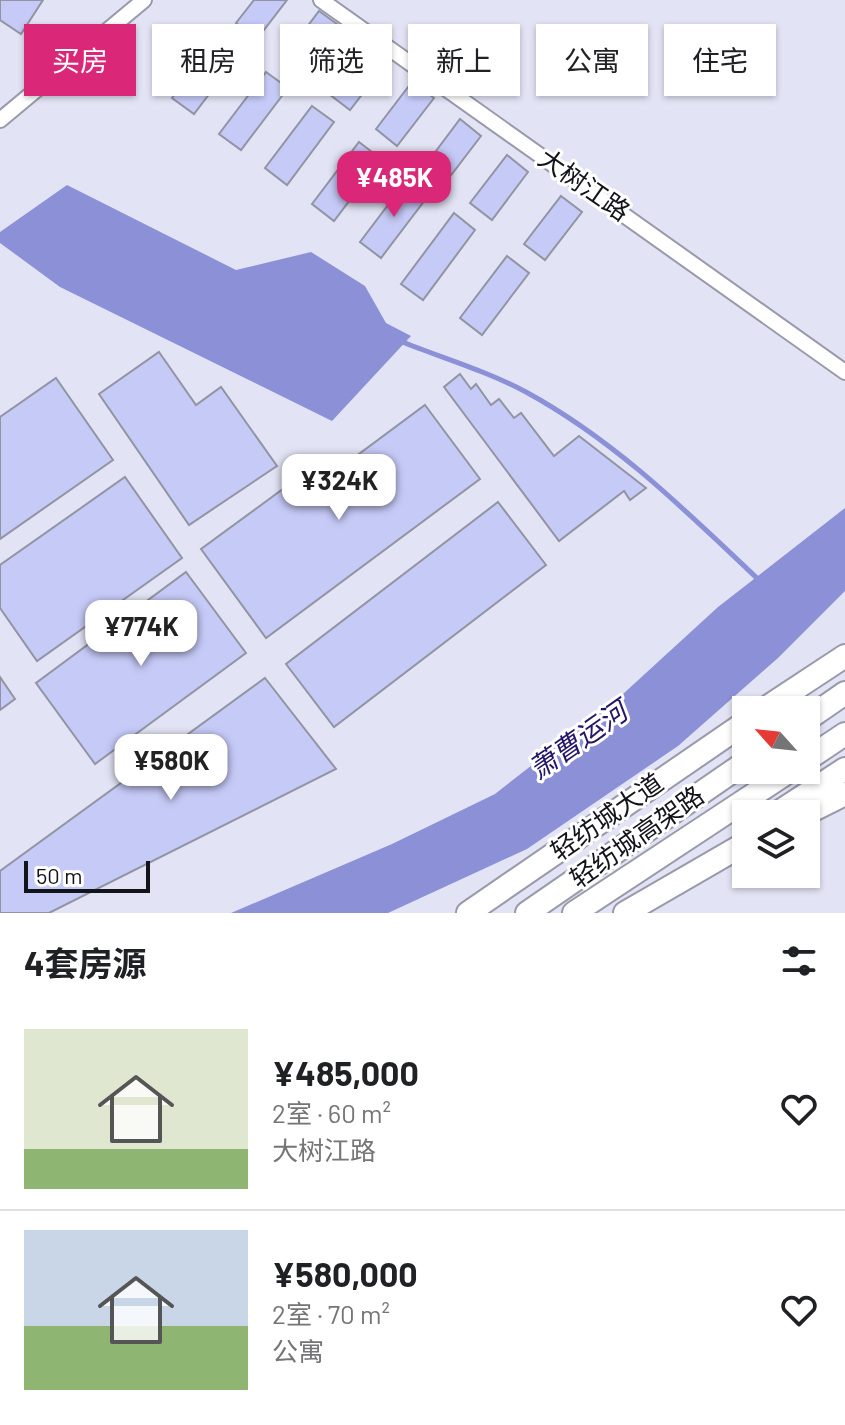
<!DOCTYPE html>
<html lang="zh">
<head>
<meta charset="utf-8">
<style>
  :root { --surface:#fff; --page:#f2f2f2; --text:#202124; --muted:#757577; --line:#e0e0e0; --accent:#db2777 }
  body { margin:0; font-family:Barlow,"Noto Sans SC",sans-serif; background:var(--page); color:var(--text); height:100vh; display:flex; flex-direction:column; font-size:30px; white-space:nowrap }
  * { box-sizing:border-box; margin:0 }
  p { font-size:26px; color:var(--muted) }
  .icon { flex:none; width:44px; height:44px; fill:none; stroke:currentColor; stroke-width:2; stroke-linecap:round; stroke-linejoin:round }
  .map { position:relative; height:913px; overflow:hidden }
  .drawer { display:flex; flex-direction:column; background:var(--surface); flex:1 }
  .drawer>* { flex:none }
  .guide { position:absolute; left:24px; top:24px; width:798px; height:72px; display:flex; gap:16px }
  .needle { width:52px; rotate:297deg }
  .tools { position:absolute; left:732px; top:696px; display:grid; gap:16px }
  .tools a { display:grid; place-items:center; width:88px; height:88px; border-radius:0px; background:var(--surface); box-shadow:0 2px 6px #0004; font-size:40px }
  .scale { position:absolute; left:24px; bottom:20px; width:126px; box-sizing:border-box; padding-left:8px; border:4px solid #13141a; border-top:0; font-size:22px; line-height:28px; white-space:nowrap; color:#13141a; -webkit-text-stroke:6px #fff; paint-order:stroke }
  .price { position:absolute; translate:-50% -68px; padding:0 18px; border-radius:16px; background:#fff; color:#222; font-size:26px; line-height:52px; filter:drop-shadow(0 2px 4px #0008) }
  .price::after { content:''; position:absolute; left:50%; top:48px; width:24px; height:18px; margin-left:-12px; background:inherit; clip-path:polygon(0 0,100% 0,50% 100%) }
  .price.on { background:var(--accent); color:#fff }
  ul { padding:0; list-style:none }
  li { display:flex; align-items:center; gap:24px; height:200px; padding:0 24px }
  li+li { border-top:2px solid var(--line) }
  li span { display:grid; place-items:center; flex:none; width:224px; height:160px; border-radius:0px; color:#555 }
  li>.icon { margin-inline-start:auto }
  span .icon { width:96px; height:96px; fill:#fffc; stroke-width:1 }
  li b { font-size:34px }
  h2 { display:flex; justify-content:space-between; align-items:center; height:96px; padding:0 24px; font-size:34px }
  .pill { padding:0 28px; border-radius:0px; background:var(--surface); box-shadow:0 2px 6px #0004; font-size:28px; line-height:72px }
  .pill.on { background:var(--accent); color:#fff }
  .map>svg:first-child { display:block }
  .water { fill:#8c90d6 }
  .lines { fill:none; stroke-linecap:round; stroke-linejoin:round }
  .stream { stroke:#8c90d6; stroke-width:5 }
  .building { fill:#c6caf7; stroke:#9294a3; stroke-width:2 }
  .minor-casing { stroke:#989aaa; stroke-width:18 }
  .primary-casing { stroke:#989aaa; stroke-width:26 }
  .trunk-casing { stroke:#989aaa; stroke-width:26 }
  .minor { stroke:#fff; stroke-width:14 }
  .primary { stroke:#fff; stroke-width:22 }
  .trunk { stroke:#fff; stroke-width:22 }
  .labels { text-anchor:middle; stroke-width:6; stroke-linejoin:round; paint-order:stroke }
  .street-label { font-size:26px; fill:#13141a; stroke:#fff }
  .water-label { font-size:28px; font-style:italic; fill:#241769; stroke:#fff }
</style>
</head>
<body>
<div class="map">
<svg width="845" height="913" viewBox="0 0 845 913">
  <rect width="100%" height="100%" fill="#e2e4f5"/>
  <g class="water">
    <polygon points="67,185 236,270 311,252 365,286 386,323 411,336 332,421 60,287 0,243 0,232"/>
    <polygon points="845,508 845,591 778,658 678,746 527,849 388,913 231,913 392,844 495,794 623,694 718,607"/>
  </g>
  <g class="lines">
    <path class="stream" d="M400 341C442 358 487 371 526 392 616 441 687 512 760 581"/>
  </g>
  <g class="building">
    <polygon points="0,0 43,0 21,34 0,20"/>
    <polygon points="254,0 287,0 257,39 236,23"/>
    <polygon points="319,11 341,27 304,75 283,59"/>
    <polygon points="219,36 241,52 194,114 172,98"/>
    <polygon points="365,45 387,62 350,110 329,94"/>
    <polygon points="266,72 288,88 241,150 219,134"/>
    <polygon points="412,82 434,98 397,146 376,129"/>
    <polygon points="312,106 334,122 287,185 265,168"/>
    <polygon points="460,119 481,136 445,183 424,167"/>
    <polygon points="359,142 381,159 334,221 312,204"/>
    <polygon points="507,155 528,172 492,220 470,203"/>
    <polygon points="407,180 428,196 381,258 360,242"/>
    <polygon points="561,196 582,212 545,260 524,244"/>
    <polygon points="454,213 475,230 423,300 401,284"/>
    <polygon points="507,256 529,273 482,335 460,318"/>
    <polygon points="159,352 196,405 221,387 277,466 189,525 99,394"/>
    <polygon points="460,374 471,389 476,384 491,405 499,399 514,418 521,413 554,456 579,436 646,488 630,500 624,491 559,541 444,387"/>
    <polygon points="56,378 113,460 0,539 0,417"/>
    <polygon points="425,405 480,479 266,638 201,549 287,486 297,500"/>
    <polygon points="125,477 182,558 37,661 0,608 0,565"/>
    <polygon points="498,502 546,565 334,727 286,664"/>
    <polygon points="186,572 246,653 95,764 36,683"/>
    <polygon points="0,677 15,699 0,710"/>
    <polygon points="265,678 336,769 49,913 0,913 0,871"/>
  </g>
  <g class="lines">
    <g class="minor-casing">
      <g id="minor">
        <polyline points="321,0 845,372"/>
        <polyline points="0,120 144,0"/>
      </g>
    </g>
    <g class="primary-casing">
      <g id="primary">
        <polyline points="763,710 845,656"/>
        <polyline points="776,814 845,769"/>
        <polyline points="468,913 746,722"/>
      </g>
    </g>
    <g class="trunk-casing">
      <g id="trunk">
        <polyline points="806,720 845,693"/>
        <polyline points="806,760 845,734"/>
        <polyline points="805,814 845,794"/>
        <polyline points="527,913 746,762"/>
        <polyline points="574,913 791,770"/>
        <polyline points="625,913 746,843"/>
      </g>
    </g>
    <use href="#minor" class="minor"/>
    <use href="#primary" class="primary"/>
    <use href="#trunk" class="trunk"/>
  </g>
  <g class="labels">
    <g class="street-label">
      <text transform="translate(584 185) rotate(35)" y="9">大树江路</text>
      <text transform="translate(607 817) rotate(-35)" y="9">轻纺城大道</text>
      <text transform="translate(637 837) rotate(-35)" y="9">轻纺城高架路</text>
    </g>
    <g class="water-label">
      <text transform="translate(578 740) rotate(-35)" y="10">萧曹运河</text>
    </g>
  </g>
</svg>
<div class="tools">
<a><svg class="needle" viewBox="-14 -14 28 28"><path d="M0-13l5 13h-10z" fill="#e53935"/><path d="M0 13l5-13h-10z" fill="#757577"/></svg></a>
<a><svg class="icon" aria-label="layers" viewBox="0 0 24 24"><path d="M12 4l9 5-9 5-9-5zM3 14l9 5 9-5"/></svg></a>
</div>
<div class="scale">50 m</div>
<b class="price on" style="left:394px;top:219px">¥485K</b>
<b class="price" style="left:339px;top:522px">¥324K</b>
<b class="price" style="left:141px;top:668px">¥774K</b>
<b class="price" style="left:171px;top:802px">¥580K</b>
<div class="guide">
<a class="pill on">买房</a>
<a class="pill">租房</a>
<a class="pill">筛选</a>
<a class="pill">新上</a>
<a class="pill">公寓</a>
<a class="pill">住宅</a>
</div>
</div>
<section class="drawer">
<h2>4套房源<svg class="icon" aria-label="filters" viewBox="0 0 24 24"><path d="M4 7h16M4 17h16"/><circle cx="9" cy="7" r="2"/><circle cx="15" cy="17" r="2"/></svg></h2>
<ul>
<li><span style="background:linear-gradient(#dfe7d0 75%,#8fb573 0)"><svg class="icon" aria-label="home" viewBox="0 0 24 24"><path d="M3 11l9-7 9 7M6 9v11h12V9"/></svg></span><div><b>¥485,000</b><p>2室 · 60 m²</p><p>大树江路</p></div><svg class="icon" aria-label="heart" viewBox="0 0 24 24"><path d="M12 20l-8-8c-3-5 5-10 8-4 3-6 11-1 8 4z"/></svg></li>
<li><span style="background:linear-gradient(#c9d6e8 60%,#8fb573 0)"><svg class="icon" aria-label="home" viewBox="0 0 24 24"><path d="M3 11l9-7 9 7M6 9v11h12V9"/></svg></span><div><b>¥580,000</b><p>2室 · 70 m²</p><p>公寓</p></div><svg class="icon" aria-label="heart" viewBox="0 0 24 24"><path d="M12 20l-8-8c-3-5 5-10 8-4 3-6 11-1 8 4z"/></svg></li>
</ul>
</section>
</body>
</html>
